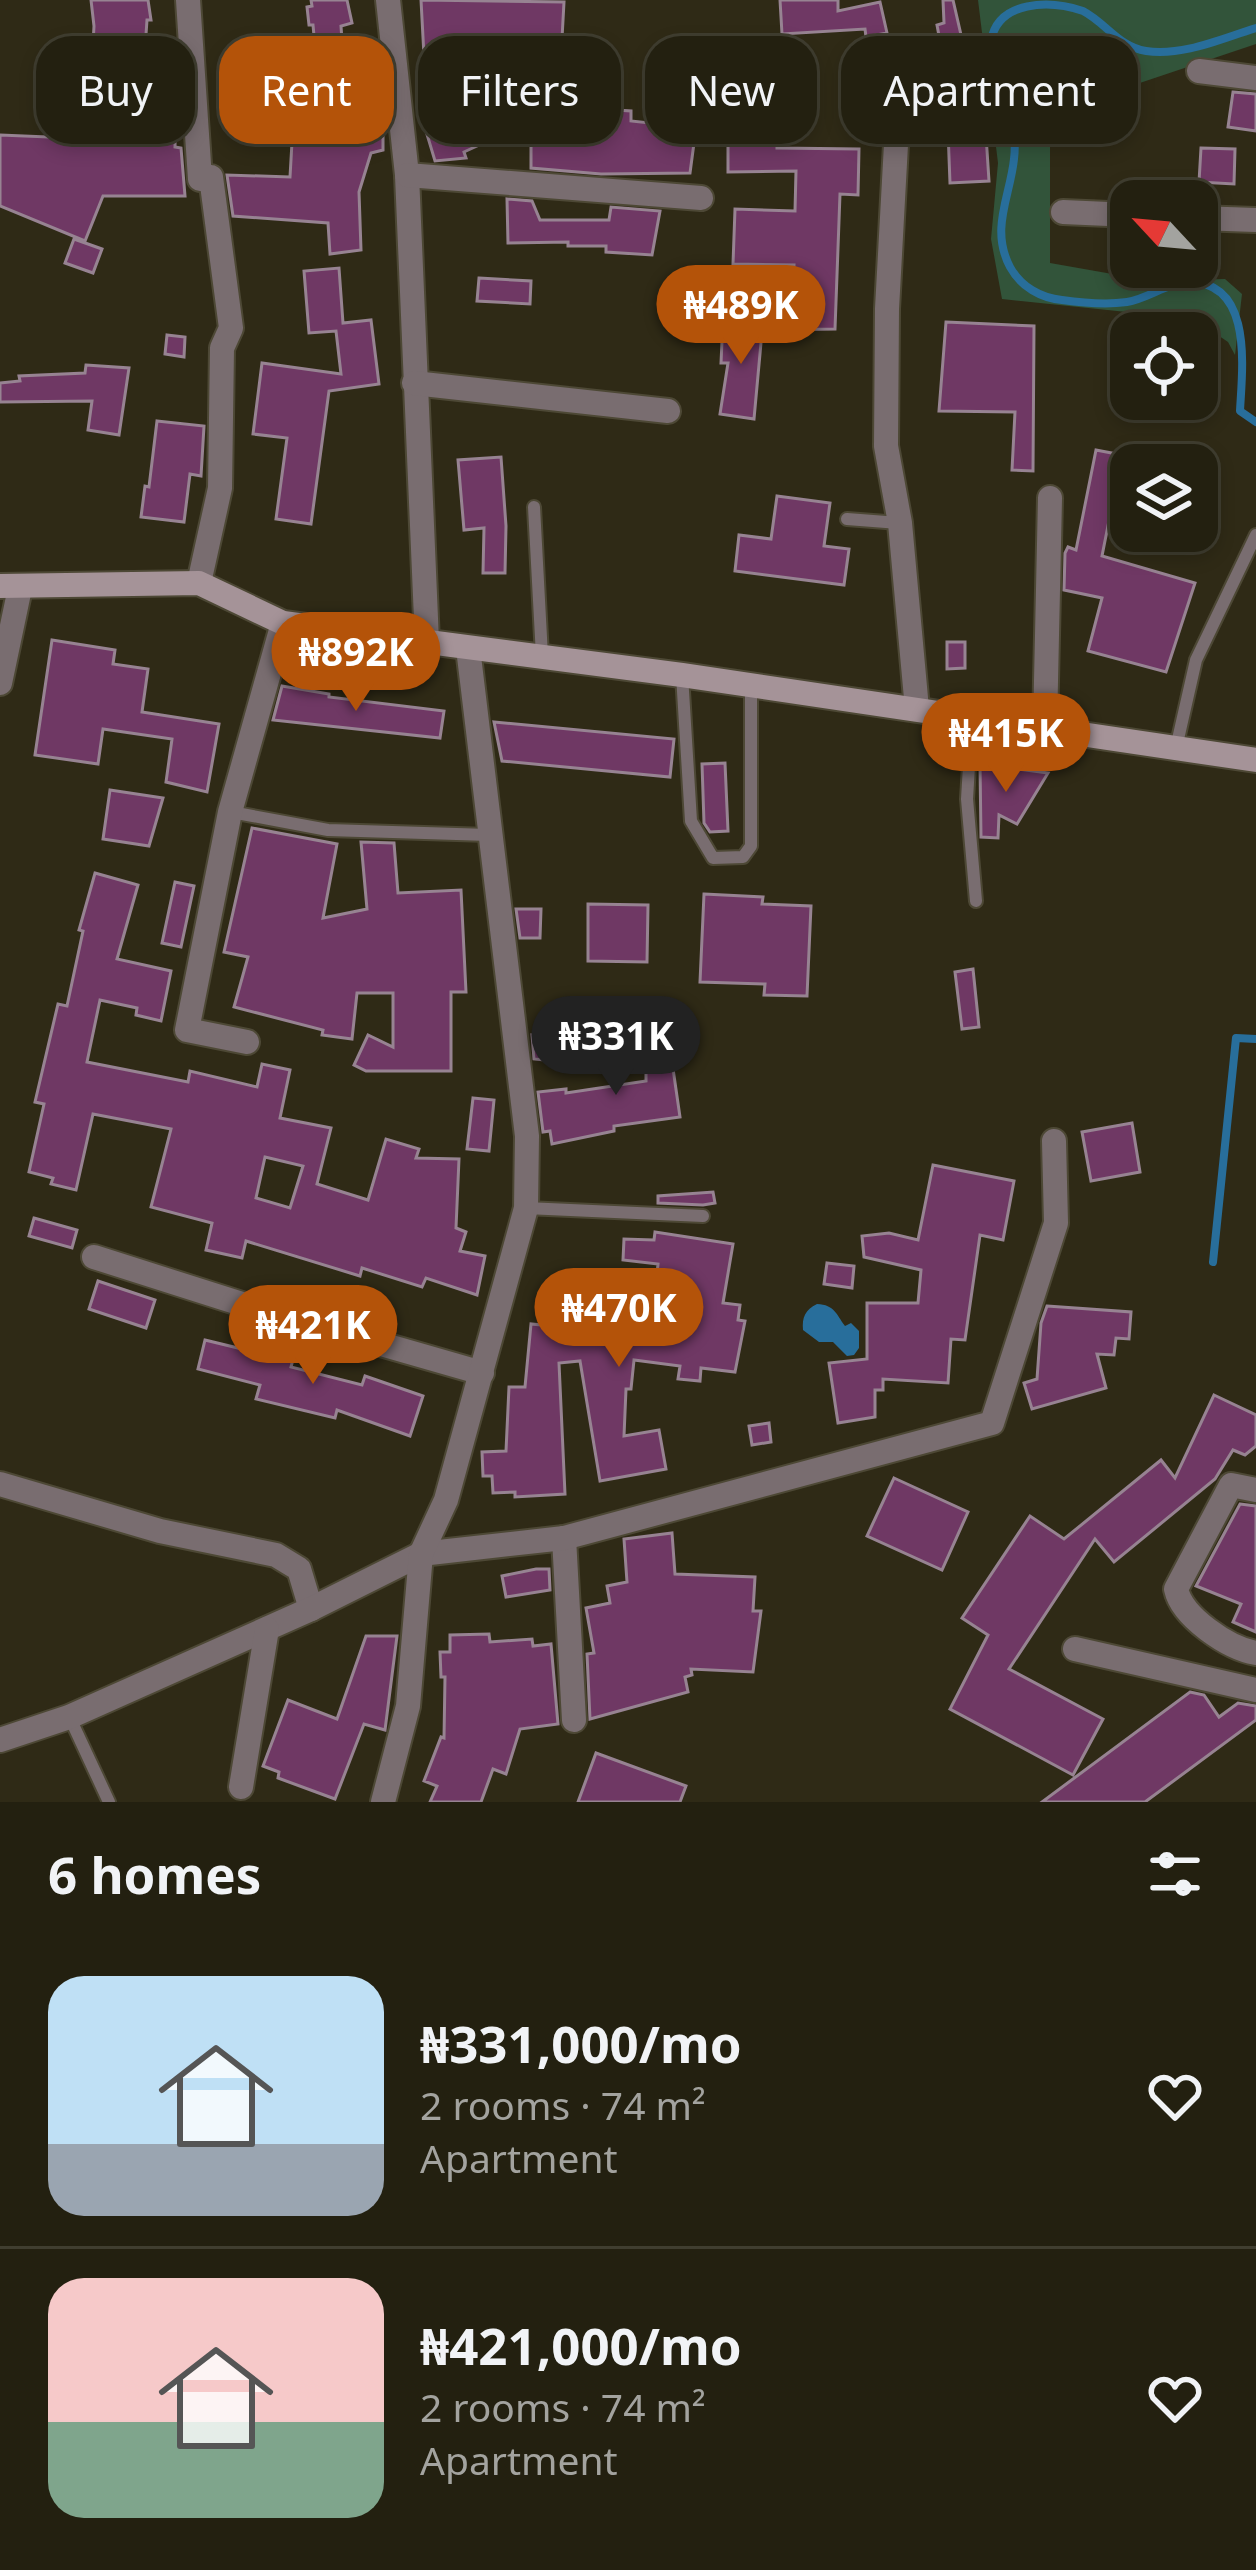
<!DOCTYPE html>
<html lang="en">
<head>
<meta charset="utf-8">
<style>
  :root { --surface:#232010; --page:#2f2d1e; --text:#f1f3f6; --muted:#a3a39f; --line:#403e30; --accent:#b45309 }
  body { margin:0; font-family:"Noto Sans",sans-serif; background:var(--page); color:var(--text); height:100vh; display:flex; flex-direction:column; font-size:45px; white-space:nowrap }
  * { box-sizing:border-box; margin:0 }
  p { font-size:39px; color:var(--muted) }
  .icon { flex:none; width:66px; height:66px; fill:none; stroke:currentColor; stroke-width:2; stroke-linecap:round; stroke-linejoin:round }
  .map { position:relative; height:1802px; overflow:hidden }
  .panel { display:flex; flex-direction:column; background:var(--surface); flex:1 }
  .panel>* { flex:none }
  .top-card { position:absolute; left:36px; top:36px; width:1185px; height:108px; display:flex; gap:24px }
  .needle { width:78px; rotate:296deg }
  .fabs { position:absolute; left:1110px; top:180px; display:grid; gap:24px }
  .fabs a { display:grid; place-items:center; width:108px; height:108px; border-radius:24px; background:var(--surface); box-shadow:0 6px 18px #0003,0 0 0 3px var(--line); font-size:60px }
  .price { position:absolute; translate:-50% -102px; padding:0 27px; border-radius:42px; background:var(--accent); color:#fff; font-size:39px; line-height:78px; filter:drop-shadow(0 3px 6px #0008) }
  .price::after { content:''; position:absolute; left:50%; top:72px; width:36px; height:27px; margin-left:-18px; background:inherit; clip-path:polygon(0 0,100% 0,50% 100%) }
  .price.active { background:#222; color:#fff }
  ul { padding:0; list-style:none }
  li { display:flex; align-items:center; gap:36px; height:300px; padding:0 48px }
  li+li { border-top:3px solid var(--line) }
  li span { display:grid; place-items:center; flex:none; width:336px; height:240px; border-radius:36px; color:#555 }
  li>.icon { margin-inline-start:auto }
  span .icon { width:144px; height:144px; fill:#fffc; stroke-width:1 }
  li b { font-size:51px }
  h2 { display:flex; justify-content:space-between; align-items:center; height:144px; padding:0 48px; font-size:51px }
  .pill { padding:0 42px; border-radius:36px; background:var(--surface); box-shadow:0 6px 18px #0003,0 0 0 3px var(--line); font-size:42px; line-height:108px }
  .pill.active { background:var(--accent); color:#fff }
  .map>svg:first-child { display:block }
  .green { fill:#32543a }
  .water { fill:#286e9b }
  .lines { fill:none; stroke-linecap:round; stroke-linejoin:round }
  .stream { stroke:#286e9b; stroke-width:8 }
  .building { fill:#6f3864; stroke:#978392; stroke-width:3; fill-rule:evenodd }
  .lane-casing { stroke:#4d4835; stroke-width:16 }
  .street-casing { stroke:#4d4835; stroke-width:28 }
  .secondary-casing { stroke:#4d4835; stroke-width:28 }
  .lane { stroke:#796d70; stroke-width:12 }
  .street { stroke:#796d70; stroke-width:24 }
  .secondary { stroke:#a59398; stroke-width:24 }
</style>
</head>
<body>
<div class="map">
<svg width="1256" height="1802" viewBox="0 0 1256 1802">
  <rect width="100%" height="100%" fill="#2f2a16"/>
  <polygon class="green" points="978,0 1256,0 1256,44 1107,94 1050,108 1050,263 1152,281 1225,279 1242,294 1235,355 1228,342 1194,319 1002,299 991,239 998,163"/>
  <path class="water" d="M817 1304C835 1305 836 1314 845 1326L851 1323 859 1331V1348L854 1355 847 1356 833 1342H819L803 1330C802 1317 805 1310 817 1304Z"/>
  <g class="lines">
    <g class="stream">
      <path d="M1256 28C1220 39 1184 56 1146 51 1119 47 1106 23 1083 11 1050 0 998 0 991 41 998 80 1019 119 1014 159 1010 197 990 229 1010 267 1021 287 1041 298 1062 300 1083 303 1106 305 1127 302 1147 299 1169 282 1189 282 1254 282 1242 370 1240 411L1256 422"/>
      <polyline points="1213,1262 1236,1038 1256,1039"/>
    </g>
  </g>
  <g class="building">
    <polygon points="91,0 148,0 151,20 147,20 142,92 176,93 175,147 181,148 185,196 103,196 85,241 0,206 0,135 48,137 52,109 60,111 60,79 91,79 94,26"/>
    <polygon points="311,0 347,0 352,23 341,26 347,114 383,108 383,150 371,153 359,192 361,250 330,254 328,223 233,216 227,175 290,177 293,125 300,125 307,106 321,111 313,25 309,25 307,7 312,6"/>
    <polygon points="421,0 564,2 559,93 551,94 543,46 424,56"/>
    <polygon points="780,0 838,0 838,11 880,2 887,33 866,37 865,29 782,34"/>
    <polygon points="943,0 953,0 970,74 982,74 989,181 950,183 945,52 942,52 937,25 944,23"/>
    <polygon points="590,43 608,82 588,92 570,53"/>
    <polygon points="1233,92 1256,94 1256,131 1228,127"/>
    <polygon points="570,107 631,111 631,121 696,128 690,173 601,174 531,168 531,108"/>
    <polygon points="493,111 503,134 464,152 466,158 435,161 426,131 455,122 456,127"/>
    <polygon points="728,120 777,120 777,148 859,149 858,195 840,194 835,329 769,330 770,305 792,305 794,265 733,264 735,209 795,211 796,171 728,172"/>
    <polygon points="1201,148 1235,149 1234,184 1199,182"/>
    <polygon points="507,199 532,201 540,220 609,220 611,207 660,211 652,255 606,252 606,246 568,246 568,242 508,243"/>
    <polygon points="74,239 102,249 93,273 65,263"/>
    <polygon points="339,268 343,323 371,320 379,384 329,391 311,524 276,519 287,438 253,434 262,363 341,374 336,331 309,333 304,271"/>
    <polygon points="479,278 531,281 530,304 477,301"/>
    <polygon points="723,320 763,321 754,419 720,414 728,363 721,363"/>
    <polygon points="946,322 1034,326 1033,471 1012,470 1015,412 939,411"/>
    <polygon points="167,335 185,337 184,357 165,354"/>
    <polygon points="86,365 129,368 119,435 88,430 92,401 0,402 0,383 20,381 19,376 85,373"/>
    <polygon points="157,421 204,426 201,476 190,474 184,522 141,517 145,486 149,487"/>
    <polygon points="1096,450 1122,455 1102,556 1195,583 1166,672 1088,651 1102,598 1064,590 1065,553 1068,547 1076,550"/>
    <polygon points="501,457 506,526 505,573 483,573 484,528 464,530 458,460"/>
    <polygon points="777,496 830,503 824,546 849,549 844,585 735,571 739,535 771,539"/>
    <polygon points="52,640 115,650 113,664 148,669 142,712 219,724 207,792 166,782 172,739 103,729 98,764 35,755"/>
    <polygon points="947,642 965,642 965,668 947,669"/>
    <polygon points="282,686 329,694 329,697 444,711 440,738 273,720"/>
    <polygon points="494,722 674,739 670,777 502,761"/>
    <polygon points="725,763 728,831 710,832 704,823 702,764"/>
    <polygon points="980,764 1048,773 1017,824 999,815 998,838 981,837"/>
    <polygon points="110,790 163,798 149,846 103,839"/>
    <polygon points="252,828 337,844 323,918 367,909 361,842 394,843 398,893 461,890 466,992 451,992 451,1071 366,1071 354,1065 368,1035 393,1047 393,993 357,993 352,1039 322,1035 323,1030 234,1007 248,957 224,952"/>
    <path d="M95 873 138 885 117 959 171 971 161 1021 136 1015 137 1008 100 1000 87 1062 188 1082 190 1071 257 1087 262 1064 290 1070 280 1118 331 1128 317 1184 368 1200 386 1139 419 1149 416 1158 459 1159 456 1228 466 1232 460 1251 485 1256 477 1295 426 1278 422 1287 362 1268 360 1276 246 1241 242 1258 206 1250 212 1223 151 1207 171 1129 93 1114 76 1190 51 1184 53 1178 29 1172 44 1104 35 1102 58 1004 67 1006 83 931 79 930ZM265 1157 303 1166 290 1208 256 1198Z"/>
    <polygon points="175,882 194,886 181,947 162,943"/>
    <polygon points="704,894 763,897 762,904 811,906 807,996 764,995 765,984 700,982"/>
    <polygon points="588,904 648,905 647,962 588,961"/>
    <polygon points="516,909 541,909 540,938 520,938"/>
    <polygon points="973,969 979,1027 962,1029 955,972"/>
    <polygon points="668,1034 680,1117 614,1126 614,1131 552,1144 550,1131 543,1132 538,1092 566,1089 566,1093 646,1081 646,1069 633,1068 629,1039"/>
    <polygon points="532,1035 567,1038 564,1062 534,1059"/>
    <polygon points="473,1098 494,1100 489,1151 467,1149"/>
    <polygon points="1132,1123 1140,1172 1091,1181 1082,1132"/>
    <polygon points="933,1165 1014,1181 1003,1240 980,1235 965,1340 951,1339 948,1383 883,1379 883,1390 875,1390 875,1417 838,1423 829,1363 867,1359 867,1303 918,1303 921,1270 864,1257 862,1236 889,1233 918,1240"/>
    <polygon points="713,1192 715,1203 703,1205 658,1203 658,1196"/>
    <polygon points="34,1218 77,1230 72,1248 29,1236"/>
    <polygon points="655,1232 733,1244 723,1303 740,1305 738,1320 745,1321 735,1372 701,1368 700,1381 678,1379 680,1366 634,1360 631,1389 626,1389 624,1436 659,1430 666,1469 600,1481 580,1361 559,1363 565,1494 515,1497 515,1492 493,1493 492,1476 483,1476 482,1452 506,1451 509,1387 525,1387 531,1324 655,1336 661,1292 655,1292 658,1264 623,1260 624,1239 654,1240"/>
    <polygon points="827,1263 854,1266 852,1288 824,1284"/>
    <polygon points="98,1281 155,1300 146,1328 89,1309"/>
    <polygon points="1047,1306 1131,1312 1129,1339 1116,1338 1114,1355 1097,1354 1106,1388 1032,1409 1024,1383 1037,1379 1041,1323"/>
    <polygon points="205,1340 267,1355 270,1346 295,1352 291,1367 362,1385 365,1376 423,1396 410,1436 337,1410 335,1418 256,1399 260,1385 198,1369"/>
    <polygon points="1214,1395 1256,1415 1256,1446 1245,1455 1233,1450 1215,1479 1114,1562 1095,1539 1009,1669 1103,1719 1073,1775 950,1709 988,1635 962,1618 1030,1516 1064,1539 1161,1460 1175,1478"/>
    <polygon points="769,1423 771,1442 752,1445 749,1426"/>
    <polygon points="894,1478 968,1512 942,1570 867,1536"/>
    <polygon points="1240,1504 1256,1506 1256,1632 1233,1622 1241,1604 1196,1586"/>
    <polygon points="672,1533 675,1574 755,1577 753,1611 761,1611 753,1672 691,1669 692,1675 685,1677 688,1692 590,1719 587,1654 594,1653 586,1608 610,1603 607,1586 627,1582 624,1539"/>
    <polygon points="536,1569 549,1569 550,1590 506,1597 502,1576"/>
    <polygon points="489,1634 490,1642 532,1639 533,1646 551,1644 558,1724 520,1729 506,1774 493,1769 481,1802 430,1802 437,1786 424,1781 441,1737 444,1738 445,1677 441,1677 440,1652 450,1652 450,1635"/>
    <polygon points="366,1636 397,1636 385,1730 364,1724 335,1799 278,1778 279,1772 263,1766 288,1700 337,1719"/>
    <polygon points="1190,1692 1204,1695 1219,1717 1238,1703 1256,1706 1256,1720 1145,1802 1042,1802"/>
    <polygon points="596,1753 686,1786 680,1802 578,1802"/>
  </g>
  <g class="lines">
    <g class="lane-casing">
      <g id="lane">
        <polyline points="534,507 542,656"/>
        <polyline points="847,519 899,523"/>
        <polyline points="682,675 691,821 713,858 743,857 751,846 751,686"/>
        <polyline points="972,717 967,799 976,901"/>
        <polyline points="1176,748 1196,660 1256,535"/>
        <polyline points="231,812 328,830 489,835"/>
        <polyline points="526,1208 703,1216"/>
        <polyline points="70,1718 109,1802"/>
      </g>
    </g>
    <g class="street-casing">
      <g id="street">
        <polyline points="188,0 200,179 211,177 231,328 222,348 220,488 199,583"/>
        <polyline points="388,0 407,175 427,642"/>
        <polyline points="901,53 887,309 886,446 900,523 917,709"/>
        <polyline points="1199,71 1256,78"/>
        <polyline points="407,175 701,198"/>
        <polyline points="1063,212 1131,215"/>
        <polyline points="1197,218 1256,220"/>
        <polyline points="414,383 668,411"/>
        <polyline points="0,683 20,588"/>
        <polyline points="1045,727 1050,498"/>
        <polyline points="247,1042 187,1030 230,812 283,623"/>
        <polyline points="94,1257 245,1305 482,1373"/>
        <polyline points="0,1484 160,1531 276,1555 299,1569 311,1609"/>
        <path d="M1256 1490 1231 1485 1176 1589C1182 1617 1228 1648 1256 1653"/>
        <polyline points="564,1538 574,1720"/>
        <polyline points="1075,1649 1256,1690"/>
        <polyline points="0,1740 69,1717 311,1609 421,1554 564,1538 992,1423 1056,1223 1054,1141"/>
        <polyline points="241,1787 267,1629"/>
        <polyline points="383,1802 408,1706 421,1554 446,1500 526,1208 527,1136 468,648"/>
      </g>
    </g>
    <g class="secondary-casing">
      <polyline id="secondary" points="0,586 199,583 283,623 682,675 1256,760"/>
    </g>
    <use href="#lane" class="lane"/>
    <use href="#street" class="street"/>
    <use href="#secondary" class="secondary"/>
  </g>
</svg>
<div class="fabs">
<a><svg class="needle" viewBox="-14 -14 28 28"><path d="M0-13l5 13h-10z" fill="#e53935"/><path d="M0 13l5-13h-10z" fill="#a3a39f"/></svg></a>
<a><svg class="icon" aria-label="locate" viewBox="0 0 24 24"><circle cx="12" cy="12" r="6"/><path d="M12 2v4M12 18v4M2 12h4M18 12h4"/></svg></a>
<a><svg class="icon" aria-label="layers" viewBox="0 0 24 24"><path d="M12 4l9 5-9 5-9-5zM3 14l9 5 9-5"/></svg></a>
</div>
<b class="price" style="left:741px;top:367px">₦489K</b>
<b class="price" style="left:356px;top:714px">₦892K</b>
<b class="price" style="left:1006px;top:795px">₦415K</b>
<b class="price active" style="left:616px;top:1098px">₦331K</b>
<b class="price" style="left:619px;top:1370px">₦470K</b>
<b class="price" style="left:313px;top:1387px">₦421K</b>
<div class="top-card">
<a class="pill">Buy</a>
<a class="pill active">Rent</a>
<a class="pill">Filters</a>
<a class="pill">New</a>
<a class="pill">Apartment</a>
</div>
</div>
<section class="panel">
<h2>6 homes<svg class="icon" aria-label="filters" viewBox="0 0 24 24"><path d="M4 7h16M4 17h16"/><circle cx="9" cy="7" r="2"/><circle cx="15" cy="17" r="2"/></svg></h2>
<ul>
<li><span style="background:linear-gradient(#bfe0f5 70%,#9aa5b1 0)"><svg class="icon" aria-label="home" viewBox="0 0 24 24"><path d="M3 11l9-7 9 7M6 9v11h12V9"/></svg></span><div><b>₦331,000/mo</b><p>2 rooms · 74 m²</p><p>Apartment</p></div><svg class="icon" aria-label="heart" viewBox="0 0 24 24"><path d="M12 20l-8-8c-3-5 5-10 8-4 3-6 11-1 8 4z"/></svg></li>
<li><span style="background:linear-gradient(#f6c9c9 60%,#7fa58c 0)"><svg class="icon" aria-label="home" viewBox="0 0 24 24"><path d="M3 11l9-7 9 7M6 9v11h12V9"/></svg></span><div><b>₦421,000/mo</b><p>2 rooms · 74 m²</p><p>Apartment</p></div><svg class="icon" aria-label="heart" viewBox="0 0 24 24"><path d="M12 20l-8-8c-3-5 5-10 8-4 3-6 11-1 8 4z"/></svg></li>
</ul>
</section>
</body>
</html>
